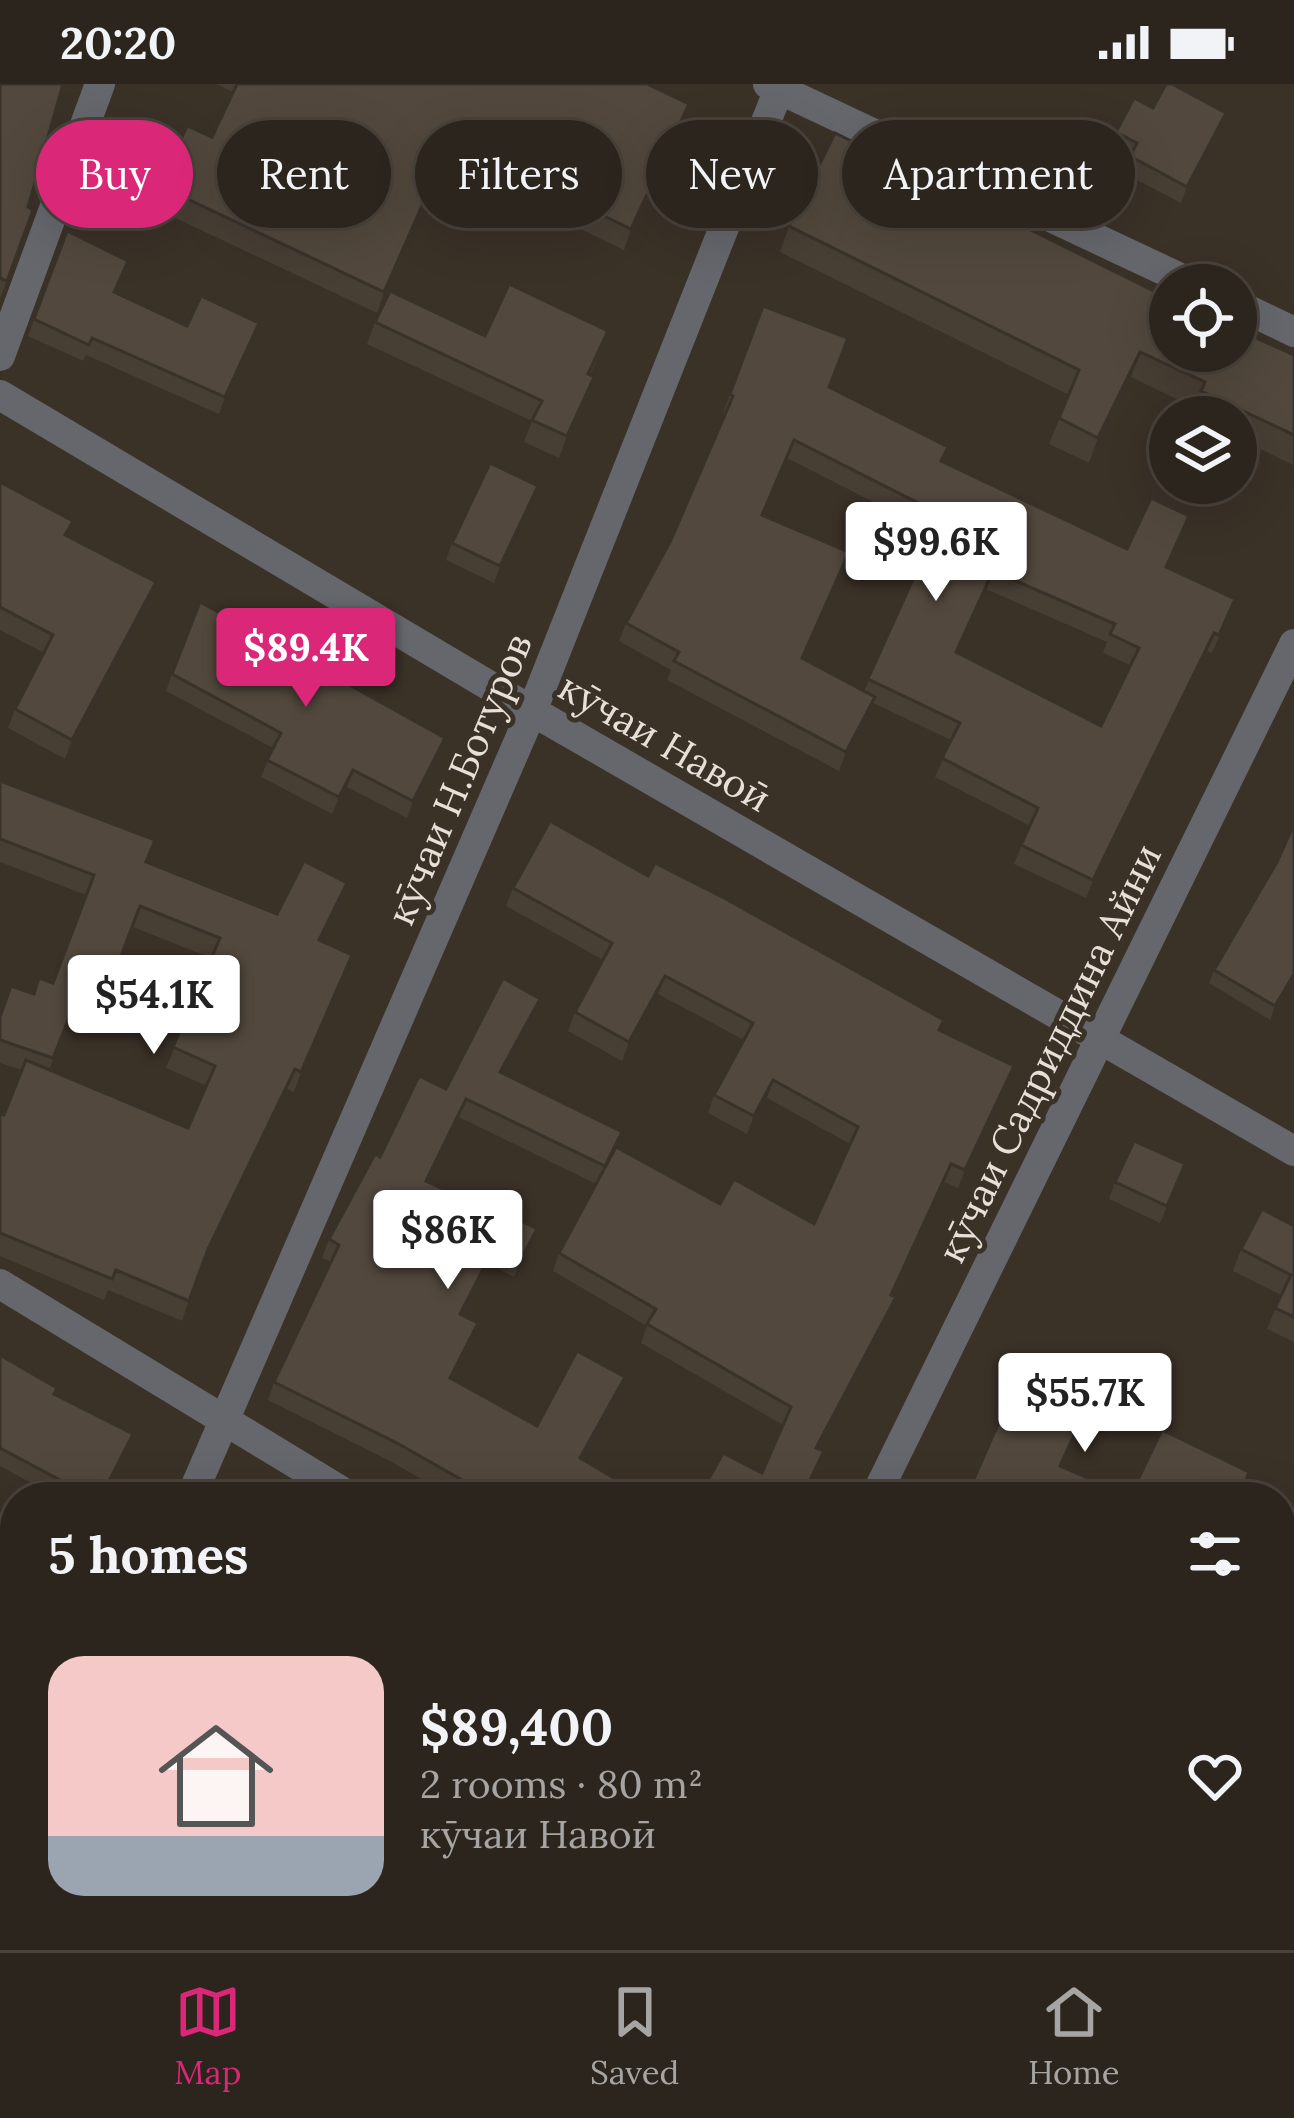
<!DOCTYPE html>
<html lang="en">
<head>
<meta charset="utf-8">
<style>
  :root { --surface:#2c251d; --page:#38312a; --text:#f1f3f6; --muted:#a6a5a4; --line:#48423b; --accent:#db2777 }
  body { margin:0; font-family:Lora,serif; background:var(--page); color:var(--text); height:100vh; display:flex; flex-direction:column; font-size:45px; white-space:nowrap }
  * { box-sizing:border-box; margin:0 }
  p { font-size:39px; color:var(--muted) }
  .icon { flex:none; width:66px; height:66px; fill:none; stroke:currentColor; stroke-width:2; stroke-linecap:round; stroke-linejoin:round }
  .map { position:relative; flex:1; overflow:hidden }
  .panel { position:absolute; left:0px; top:1398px; width:1296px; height:468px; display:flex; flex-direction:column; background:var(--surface); border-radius:48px 48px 0 0; box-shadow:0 12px 48px #0002,0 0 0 3px var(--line) }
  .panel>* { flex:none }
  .banner { position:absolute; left:36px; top:36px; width:1224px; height:108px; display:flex; gap:24px }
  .controls { position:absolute; left:1149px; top:180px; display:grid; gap:24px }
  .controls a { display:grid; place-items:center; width:108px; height:108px; border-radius:50%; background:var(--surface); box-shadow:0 12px 48px #0002,0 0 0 3px var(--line); font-size:60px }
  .price { position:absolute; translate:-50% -102px; padding:0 27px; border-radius:12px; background:#fff; color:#222; font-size:39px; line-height:78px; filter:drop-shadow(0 3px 6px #0008) }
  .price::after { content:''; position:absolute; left:50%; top:72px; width:36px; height:27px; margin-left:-18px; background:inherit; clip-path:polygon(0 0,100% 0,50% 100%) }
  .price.on { background:var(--accent); color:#fff }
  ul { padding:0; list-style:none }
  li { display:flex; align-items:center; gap:36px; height:300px; padding:0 48px }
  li+li { border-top:3px solid var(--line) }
  li span { display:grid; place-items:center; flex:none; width:336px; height:240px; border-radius:36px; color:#555 }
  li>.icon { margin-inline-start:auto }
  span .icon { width:144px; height:144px; fill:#fffc; stroke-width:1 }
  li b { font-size:51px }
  h2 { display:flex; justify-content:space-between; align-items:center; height:144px; padding:0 48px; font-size:51px }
  .chip { padding:0 42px; border-radius:54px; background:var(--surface); box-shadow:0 12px 48px #0002,0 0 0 3px var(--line); font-size:42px; line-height:108px }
  .chip.on { background:var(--accent); color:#fff }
  .status { display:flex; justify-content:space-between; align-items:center; height:84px; padding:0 60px; background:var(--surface); direction:ltr }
  .status svg { height:33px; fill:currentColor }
  .tab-bar { display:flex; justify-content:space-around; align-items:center; height:168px; border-top:3px solid var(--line); background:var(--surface); font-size:33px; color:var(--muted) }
  .tab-bar a { display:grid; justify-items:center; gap:6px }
  .tab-bar .on { color:var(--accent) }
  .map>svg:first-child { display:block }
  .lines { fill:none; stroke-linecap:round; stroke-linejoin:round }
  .minor { stroke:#65676d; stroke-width:30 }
  .wall { fill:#473e34; fill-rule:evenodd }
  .shaded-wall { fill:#39322b }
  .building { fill:#52483d; stroke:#39322b; stroke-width:3; fill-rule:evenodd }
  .labels { text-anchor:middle; stroke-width:10; stroke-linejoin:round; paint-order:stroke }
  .street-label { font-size:39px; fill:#e6e0d9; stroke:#3a3127 }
</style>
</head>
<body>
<div class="status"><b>20:20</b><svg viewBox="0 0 49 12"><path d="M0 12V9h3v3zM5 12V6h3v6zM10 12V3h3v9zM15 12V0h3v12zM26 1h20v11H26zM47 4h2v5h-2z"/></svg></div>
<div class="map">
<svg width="1294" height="1866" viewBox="0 0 1294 1866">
  <rect width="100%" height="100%" fill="#3a3127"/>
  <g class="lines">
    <g class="minor">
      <polyline points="768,0 1195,201"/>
      <polyline points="1236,220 1294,248"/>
      <polyline points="0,272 100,0"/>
      <polyline points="0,311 532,627 1294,1067"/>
      <polyline points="0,1200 351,1413"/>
      <polyline points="191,1413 532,627 781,0"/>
      <polyline points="875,1413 1294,560"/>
      <polyline points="1116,1851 1144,1866"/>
      <polyline points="5,1866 15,1842"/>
      <polyline points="657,1866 664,1851"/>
    </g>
  </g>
  <g class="wall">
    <polygon points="0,0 28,123 33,126 0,215"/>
    <polygon points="216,0 647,0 689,20 682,41 624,166 541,126 543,119 467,83 446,128 425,118 377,229 152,123 160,102 212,53 233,8"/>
    <polygon points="1153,24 1220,46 1181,119 1124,89 1129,75 1110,65 1116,48"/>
    <polygon points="789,142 1146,204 1294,271 1293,381 1236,353 1236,333 1194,333 1192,332 1195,324 1131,293 1089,379 1049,360 1069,311 780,168"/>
    <polygon points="67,147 128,177 115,209 187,242 259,239 219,330 86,271 83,277 28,252"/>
    <path d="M763 222 830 303 943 378 1127 465 1189 432 1167 483 1235 515 1212 569 1207 567 1086 814 1014 780 1030 742 935 693 951 656 873 619 839 687 667 596 671 586 619 557 626 539 671 456 726 330 723 329ZM787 374 934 449 864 607 803 575 849 468 763 431ZM986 505 1107 558 1103 569 1130 581 1101 642 957 569Z"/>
    <polygon points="375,238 485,252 600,269 590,291 594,293 586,315 559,374 524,358 532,337 367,260"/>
    <polygon points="0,398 149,517 65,675 8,644 15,625 44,569 0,546"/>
    <polygon points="538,402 494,499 446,476 452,459"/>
    <polygon points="172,590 439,671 407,734 347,703 332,730 261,693 273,664 166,607"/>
    <path d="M0 697 147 778 277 830 347 799 340 819 321 857 345 892 294 1008 287 1005 200 1184 182 1237 108 1206 104 1216 0 1172V1030L4 1031 22 986 0 979V932L53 899 86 811 0 778ZM133 843 211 874 166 984 207 1002 188 1044 49 986 68 939 92 950Z"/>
    <polygon points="1277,778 1294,895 1270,936 1209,899 1214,886"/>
    <polygon points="648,792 944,936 940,947 1008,1000 958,1104 944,1098 893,1212 889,1232 818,1365 824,1367 817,1386 762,1389 783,1341 641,1259 647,1242 553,1187 559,1169 596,1100 459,1033 428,1098 490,1127 537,1145 530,1164 514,1193 489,1180 463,1231 471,1257 452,1295 537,1342 625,1293 618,1311 583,1376 646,1413 453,1413 390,1377 268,1316 274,1298 331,1178 322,1174 329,1155 380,1073 446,1005 533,933 502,990 614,1067 720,1120 814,1140 850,1060 767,1014 747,1050 708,1029 714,1011 744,956 658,910 622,977 568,947 575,928 603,876 506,822 513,804"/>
    <polygon points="1185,1080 1160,1139 1109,1115 1115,1098"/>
    <polygon points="1294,1142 1294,1258 1267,1245 1281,1211 1233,1187 1241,1165"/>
    <polygon points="0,1271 57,1304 55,1311 127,1365 103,1413 57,1413 0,1382"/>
    <polygon points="0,1465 15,1611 2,1646 0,1645"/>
    <polygon points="1294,1781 1294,1866 1277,1866 1252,1851 1281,1851"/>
  </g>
  <g class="shaded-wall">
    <polygon points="689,20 682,41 624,166 631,145"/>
    <polygon points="1226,29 1220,46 1181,119 1187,103"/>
    <polygon points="475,62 467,83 446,128 454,107"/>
    <polygon points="433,97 425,118 377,229 384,208"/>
    <polygon points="259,239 253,256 219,330 225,313"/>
    <polygon points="1140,268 1131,293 1089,379 1098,354"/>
    <polygon points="594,293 586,315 559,374 567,352"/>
    <polygon points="538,402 532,419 494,499 500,482"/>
    <polygon points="156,498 149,517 65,675 72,656"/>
    <polygon points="1214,549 1207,567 1086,814 1093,796"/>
    <polygon points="875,613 869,631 839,687 846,668"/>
    <polygon points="445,654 439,671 407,734 413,717"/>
    <polygon points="353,686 347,703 332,730 339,713"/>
    <polygon points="347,799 340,819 311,877 319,856"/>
    <polygon points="352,871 345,892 294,1008 301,988"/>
    <polygon points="1294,890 1294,895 1270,936 1275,922"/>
    <polygon points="665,892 658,910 622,977 629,958"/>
    <polygon points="540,915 533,933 493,1007 500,988"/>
    <polygon points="1014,982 1008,1000 958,1104 965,1086"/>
    <polygon points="295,985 287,1005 200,1185 208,1165"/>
    <polygon points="773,996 767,1014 747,1050 754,1032"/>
    <polygon points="466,1015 459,1033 420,1115 426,1097"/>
    <polygon points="951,1080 944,1098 885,1229 891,1211"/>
    <polygon points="537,1145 530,1164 514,1193 521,1175"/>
    <polygon points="495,1162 489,1180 454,1248 460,1230"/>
    <polygon points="896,1213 889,1232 809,1382 816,1364"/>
    <polygon points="478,1239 471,1257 443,1312 450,1294"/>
    <polygon points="625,1293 618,1311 574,1393 580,1374"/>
    <polygon points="133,1350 127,1365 103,1413 101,1413"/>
  </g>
  <g class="building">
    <polygon points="0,0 63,0 28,123 33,126 7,197 0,194"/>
    <polygon points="237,0 647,0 689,20 631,145 548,105 551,98 475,62 454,107 433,97 384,208 160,102 187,42 212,53"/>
    <polygon points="1166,0 1172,0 1226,29 1187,103 1130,72 1137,59 1116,48 1134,14 1153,24"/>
    <polygon points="835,49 1170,215 1170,267 1236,267 1236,245 1294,271 1294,351 1201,307 1205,298 1140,268 1098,354 1059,334 1079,286 789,142"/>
    <polygon points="67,147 128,177 114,208 187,242 201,212 259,239 225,313 92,254 89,261 34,235"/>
    <polygon points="509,200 608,247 588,290 594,293 567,352 532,336 542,317 375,238 390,207 485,252"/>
    <path d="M763 222 848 254 829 303 948 363 941 377 1127 465 1151 414 1189 432 1166 483 1235 515 1219 551 1214 549 1093 796 1021 761 1038 724 942 674 960 639 868 595 942 431 794 356 762 431 849 468 802 574 875 613 846 668 674 577 679 568 626 539 671 456 733 312 730 310ZM993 487 1115 540 1110 550 1139 564 1101 642 956 568Z"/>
    <polygon points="490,379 538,402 500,482 452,459"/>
    <polygon points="0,398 73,437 65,451 156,498 72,656 15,625 53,551 0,523"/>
    <polygon points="200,518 445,654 413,717 353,686 339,713 267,676 281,649 172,590"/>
    <polygon points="0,697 155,756 146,778 277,830 304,777 347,799 319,856 352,871 301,988 295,985 208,1165 189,1217 116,1186 112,1195 0,1149 0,1030 4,1031 26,976 188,1044 215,982 173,963 220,854 140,822 99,930 75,919 53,974 0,956 0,933 11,902 34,910 39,894 53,899 94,791 0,755"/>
    <polygon points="550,737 648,792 655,779 724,814 944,936 939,946 1014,982 965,1086 951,1080 891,1211 896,1213 816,1364 824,1367 802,1413 699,1413 723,1369 762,1389 791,1323 647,1240 656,1225 559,1169 616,1063 720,1120 734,1095 814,1140 858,1043 773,996 754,1032 714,1011 753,939 665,892 629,958 575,928 612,859 513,804"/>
    <polygon points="1294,740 1294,890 1275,922 1214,886 1277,778"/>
    <polygon points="503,894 540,915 500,988 622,1048 605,1082 466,1015 426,1097 490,1127 492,1122 537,1145 521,1175 495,1162 460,1230 478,1239 450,1294 537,1342 577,1267 625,1293 580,1374 646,1413 531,1413 505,1398 496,1413 492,1413 397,1359 274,1298 339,1161 329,1155 375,1070 380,1073 419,992 446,1005"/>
    <polygon points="1134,1057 1185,1080 1167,1122 1115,1098"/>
    <polygon points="1262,1125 1294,1142 1294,1233 1275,1224 1291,1191 1241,1165"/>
    <polygon points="0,1271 57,1304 54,1310 133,1350 101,1413 92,1413 0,1364"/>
    <polygon points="1022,1286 1090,1316 1060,1382 1130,1412 1162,1346 1249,1388 1239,1413 966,1413"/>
    <polygon points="2,1460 15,1465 15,1610 8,1630 0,1627 0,1465"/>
    <polygon points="1281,1773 1294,1781 1294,1858 1281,1850"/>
    <polygon points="40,1851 119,1851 145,1866 75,1866 71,1863 70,1866 45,1866 35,1860"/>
    <polygon points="186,1851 351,1851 345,1861 354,1866 177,1866"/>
    <polygon points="500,1851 590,1851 603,1858 598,1866 492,1866"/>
    <polygon points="749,1851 844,1851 836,1866 741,1866"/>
  </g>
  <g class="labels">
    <g class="street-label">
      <text transform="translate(665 658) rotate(30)" y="14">кӯчаи Навоӣ</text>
      <text transform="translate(459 695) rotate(-67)" y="14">кӯчаи Н.Ботуров</text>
      <text transform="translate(1049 969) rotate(-64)" y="14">кӯчаи Садриддина Айни</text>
    </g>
  </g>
</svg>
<div class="controls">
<a><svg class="icon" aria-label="locate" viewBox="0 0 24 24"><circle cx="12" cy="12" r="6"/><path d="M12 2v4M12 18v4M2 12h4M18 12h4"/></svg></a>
<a><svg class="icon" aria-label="layers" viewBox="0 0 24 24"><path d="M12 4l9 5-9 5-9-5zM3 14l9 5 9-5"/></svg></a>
</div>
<b class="price" style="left:936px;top:520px">$99.6K</b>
<b class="price on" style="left:306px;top:626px">$89.4K</b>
<b class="price" style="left:154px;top:973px">$54.1K</b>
<b class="price" style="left:448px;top:1208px">$86K</b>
<b class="price" style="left:1085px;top:1371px">$55.7K</b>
<div class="banner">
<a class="chip on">Buy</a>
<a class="chip">Rent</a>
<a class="chip">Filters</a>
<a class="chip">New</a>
<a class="chip">Apartment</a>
</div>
<section class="panel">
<h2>5 homes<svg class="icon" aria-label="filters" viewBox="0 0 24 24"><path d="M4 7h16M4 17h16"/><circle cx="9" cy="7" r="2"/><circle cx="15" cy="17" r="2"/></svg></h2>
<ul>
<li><span style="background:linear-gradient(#f6c9c9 75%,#9aa5b1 0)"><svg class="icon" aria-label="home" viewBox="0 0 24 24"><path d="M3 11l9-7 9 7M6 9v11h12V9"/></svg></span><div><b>$89,400</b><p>2 rooms · 80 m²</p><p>кӯчаи Навоӣ</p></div><svg class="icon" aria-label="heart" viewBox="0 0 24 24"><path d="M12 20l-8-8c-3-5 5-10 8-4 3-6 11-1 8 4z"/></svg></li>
</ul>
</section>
</div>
<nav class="tab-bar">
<a class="on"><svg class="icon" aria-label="map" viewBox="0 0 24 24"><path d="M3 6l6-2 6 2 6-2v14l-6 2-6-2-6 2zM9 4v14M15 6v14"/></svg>Map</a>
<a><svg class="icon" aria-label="saved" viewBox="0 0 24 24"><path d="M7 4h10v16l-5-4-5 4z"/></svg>Saved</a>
<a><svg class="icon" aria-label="home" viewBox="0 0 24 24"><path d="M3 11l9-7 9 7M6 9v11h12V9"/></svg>Home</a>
</nav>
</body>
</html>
